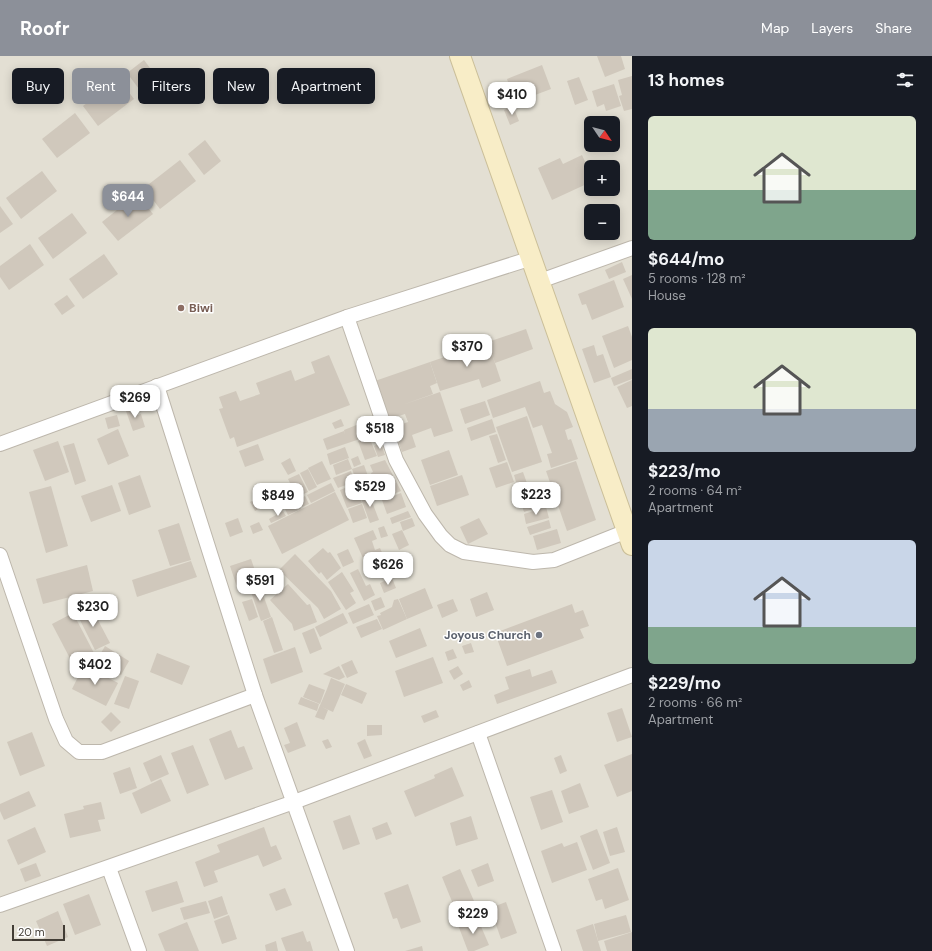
<!DOCTYPE html>
<html lang="en">
<head>
<meta charset="utf-8">
<style>
  :root { --surface:#171b24; --page:#242831; --text:#f1f3f6; --muted:#9ea1a6; --accent:#8c9099 }
  body { margin:0; font-family:"DM Sans",sans-serif; background:var(--page); color:var(--text); height:100vh; display:flex; flex-direction:column; font-size:15px; white-space:nowrap }
  * { box-sizing:border-box; margin:0 }
  p { font-size:13px; color:var(--muted) }
  .icon { flex:none; width:22px; height:22px; fill:none; stroke:currentColor; stroke-width:2; stroke-linecap:round; stroke-linejoin:round }
  .map { position:relative; flex:1; overflow:hidden }
  .sheet { display:flex; flex-direction:column; background:var(--surface); width:300px }
  .sheet>* { flex:none }
  .hud { position:absolute; left:12px; top:12px; width:380px; height:36px; display:flex; gap:8px }
  .needle { width:26px; rotate:125deg }
  .fabs { position:absolute; left:584px; top:60px; display:grid; gap:8px }
  .fabs a { display:grid; place-items:center; width:36px; height:36px; border-radius:6px; background:var(--surface); box-shadow:0 2px 10px #0003; font-size:20px }
  .scale { position:absolute; left:12px; bottom:10px; width:53px; box-sizing:border-box; padding-left:4px; border:2px solid #423d35; border-top:0; font-size:11px; line-height:14px; white-space:nowrap; color:#423d35; -webkit-text-stroke:3px #fff; paint-order:stroke }
  .price { position:absolute; translate:-50% -34px; padding:0 9px; border-radius:8px; background:#fff; color:#222; font-size:13px; line-height:26px; filter:drop-shadow(0 1px 2px #0008) }
  .price::after { content:''; position:absolute; left:50%; top:24px; width:12px; height:9px; margin-left:-6px; background:inherit; clip-path:polygon(0 0,100% 0,50% 100%) }
  .price.on { background:var(--accent); color:#fff }
  ul { padding:0; list-style:none }
  li { display:grid; align-content:center; gap:8px; height:212px; padding:0 16px }
  li span { display:grid; place-items:center; height:124px; border-radius:6px; color:#555 }
  li>.icon { margin-inline-start:auto }
  span .icon { width:72px; height:72px; fill:#fffc; stroke-width:1 }
  li b { font-size:17px }
  h2 { display:flex; justify-content:space-between; align-items:center; height:48px; padding:0 16px; font-size:17px }
  .pill { padding:0 14px; border-radius:6px; background:var(--surface); box-shadow:0 2px 10px #0003; font-size:14px; line-height:36px }
  .pill.on { background:var(--accent); color:#fff }
  header { display:flex; align-items:center; gap:24px; box-sizing:border-box; height:56px; padding:0 20px; background:var(--accent); color:#fff }
  header strong { font-size:19px }
  nav { display:flex; gap:22px; margin-inline-start:auto; font-size:14px }
  main { display:flex; flex:1; min-height:0 }
  .map>svg:first-child { display:block }
  .residential { fill:#e3dfd3; fill-rule:evenodd }
  .building { fill:#d0c8bc }
  .lines { fill:none; stroke-linecap:round; stroke-linejoin:round }
  .street-casing { stroke:#bdb7ac; stroke-width:16 }
  .secondary-casing { stroke:#cbbf99; stroke-width:22 }
  .street { stroke:#fff; stroke-width:14 }
  .secondary { stroke:#f8edc7; stroke-width:20 }
  .education-dot { fill:#8d6e63; stroke:#fff; stroke-width:1.5 }
  .worship-dot { fill:#6b7280; stroke:#fff; stroke-width:1.5 }
  .labels { text-anchor:middle; stroke-width:3; stroke-linejoin:round; paint-order:stroke }
  .education-label { font-size:12px; font-weight:bold; fill:#785e54; stroke:#fff; text-anchor:start }
  .worship-label { font-size:12px; font-weight:bold; fill:#5b616d; stroke:#fff; text-anchor:end }
</style>
</head>
<body>
<header>
<strong>Roofr</strong>
<nav><a>Map</a><a>Layers</a><a>Share</a></nav>
</header>
<main>
<div class="map">
<svg width="632" height="895" viewBox="0 0 632 895">
  <rect width="100%" height="100%" fill="#f0ede5"/>
  <path class="residential" d="M0 0H632V895H0ZM591 67H613V89H591ZM591 111H613V133H591ZM591 155H613V177H591Z"/>
  <g class="building">
    <polygon points="597,0 621,0 625,13 605,21"/>
    <polygon points="144,4 159,24 142,37 127,17"/>
    <polygon points="542,9 551,33 511,48 505,34 510,32 507,23"/>
    <polygon points="632,20 632,53 624,55 619,40 622,39 618,24"/>
    <polygon points="579,21 588,44 575,49 567,25"/>
    <polygon points="119,23 134,43 98,70 83,50"/>
    <polygon points="614,28 621,50 606,55 604,48 597,51 592,35"/>
    <polygon points="513,50 519,65 510,69 504,54"/>
    <polygon points="75,57 90,77 57,102 42,83"/>
    <polygon points="205,84 221,105 204,119 188,98"/>
    <polygon points="582,99 591,119 591,126 552,144 538,112 560,102 563,108"/>
    <polygon points="180,104 196,125 160,153 144,132"/>
    <polygon points="42,115 57,135 21,163 6,142"/>
    <polygon points="137,138 153,158 118,185 102,166"/>
    <polygon points="0,150 13,168 0,177"/>
    <polygon points="72,157 87,177 53,203 38,182"/>
    <polygon points="30,188 44,209 9,234 0,221 0,210"/>
    <polygon points="104,198 118,218 83,243 69,223"/>
    <polygon points="622,206 626,216 609,223 605,214"/>
    <polygon points="632,219 632,243 623,223"/>
    <polygon points="614,224 624,251 592,264 586,248 582,249 578,238"/>
    <polygon points="67,239 75,250 62,259 54,248"/>
    <polygon points="628,270 632,281 632,304 614,312 602,280"/>
    <polygon points="526,273 533,293 495,307 488,286"/>
    <polygon points="488,286 501,325 482,332 479,323 440,335 430,306"/>
    <polygon points="594,289 597,300 603,298 611,321 594,327 582,293"/>
    <polygon points="329,299 350,349 237,391 234,381 230,383 219,353 223,352 219,341 236,335 240,345 260,338 256,327 291,314 295,325 315,317 311,306"/>
    <polygon points="430,306 437,327 430,330 433,338 402,349 440,336 453,375 434,381 431,372 412,379 416,391 402,396 393,371 408,366 405,358 386,364 372,326"/>
    <polygon points="632,313 632,323 614,330 611,322"/>
    <polygon points="632,324 632,350 627,352 617,331"/>
    <polygon points="540,325 544,337 550,335 555,348 567,356 573,371 565,374 568,384 571,383 578,403 551,412 547,398 552,397 542,369 533,372 525,351 493,362 487,344"/>
    <polygon points="485,345 490,359 465,368 460,353"/>
    <polygon points="136,351 138,359 141,358 145,371 133,375 126,355"/>
    <polygon points="117,359 120,370 108,373 105,362"/>
    <polygon points="527,360 542,406 512,416 496,371"/>
    <polygon points="341,363 344,370 335,373 332,367"/>
    <polygon points="492,363 496,376 471,385 467,372"/>
    <polygon points="364,366 369,380 327,394 323,383 344,375 345,379 344,374"/>
    <polygon points="374,368 380,383 372,385 367,370"/>
    <polygon points="118,373 129,400 108,409 97,383"/>
    <polygon points="497,378 506,404 498,407 489,380"/>
    <polygon points="369,381 377,400 365,404 358,385"/>
    <polygon points="58,385 69,416 45,425 33,394"/>
    <polygon points="74,387 86,425 75,429 63,390"/>
    <polygon points="381,387 385,399 378,401 374,390"/>
    <polygon points="258,388 264,404 245,411 239,395"/>
    <polygon points="345,391 349,402 330,409 327,398"/>
    <polygon points="449,394 458,419 430,429 421,404"/>
    <polygon points="358,400 361,408 354,411 351,403"/>
    <polygon points="290,402 296,415 288,419 281,407"/>
    <polygon points="348,403 352,413 336,419 333,409"/>
    <polygon points="385,404 401,435 380,443 371,417 373,416 370,409"/>
    <polygon points="322,405 331,423 317,429 308,412"/>
    <polygon points="576,405 596,464 567,475 546,415"/>
    <polygon points="507,406 514,426 496,432 489,412"/>
    <polygon points="364,409 373,434 361,439 352,413"/>
    <polygon points="308,413 317,431 309,435 300,417"/>
    <polygon points="351,415 354,426 338,432 333,422"/>
    <polygon points="523,416 528,430 518,433 514,419"/>
    <polygon points="299,418 308,436 297,441 288,423"/>
    <polygon points="140,419 151,451 129,459 118,427"/>
    <polygon points="462,419 469,439 437,450 430,430"/>
    <polygon points="286,427 290,435 268,447 264,438 273,434 277,440 274,433"/>
    <polygon points="331,427 335,435 311,447 307,439"/>
    <polygon points="355,428 362,447 347,452 340,434"/>
    <polygon points="112,429 121,455 91,466 81,440"/>
    <polygon points="51,430 68,490 46,497 29,436"/>
    <polygon points="535,430 537,440 522,444 519,435"/>
    <polygon points="335,436 349,464 282,498 268,470"/>
    <polygon points="401,437 406,451 387,458 382,444"/>
    <polygon points="369,438 379,464 370,467 360,440"/>
    <polygon points="263,439 268,448 255,455 250,446"/>
    <polygon points="305,440 309,448 302,451 298,444"/>
    <polygon points="542,440 545,449 524,456 521,447"/>
    <polygon points="298,447 301,453 288,459 285,453"/>
    <polygon points="362,448 367,462 353,467 348,453"/>
    <polygon points="546,451 549,462 526,468 524,458"/>
    <polygon points="283,455 286,460 271,467 269,463"/>
    <polygon points="408,455 411,461 392,468 390,462"/>
    <polygon points="238,462 243,476 230,481 225,467"/>
    <polygon points="412,462 415,470 403,475 400,466"/>
    <polygon points="479,462 488,478 468,488 460,471"/>
    <polygon points="549,464 551,472 530,479 527,471"/>
    <polygon points="259,466 263,474 253,478 250,470"/>
    <polygon points="179,467 191,504 170,510 158,474"/>
    <polygon points="384,470 388,480 381,482 378,472"/>
    <polygon points="557,473 561,487 537,494 533,480"/>
    <polygon points="373,474 377,483 372,485 375,494 380,492 384,501 366,509 354,482"/>
    <polygon points="402,474 409,489 399,494 392,478"/>
    <polygon points="323,492 328,497 330,496 341,512 327,524 321,516 319,518 308,505"/>
    <polygon points="348,493 354,506 343,511 337,498"/>
    <polygon points="295,498 331,535 341,553 324,563 318,552 279,514"/>
    <polygon points="251,503 259,526 238,534 230,510"/>
    <polygon points="191,505 197,521 137,541 132,524"/>
    <polygon points="87,509 93,535 43,548 36,523"/>
    <polygon points="358,513 366,530 370,528 375,539 364,545 350,517"/>
    <polygon points="342,516 354,535 350,537 356,547 346,554 328,526"/>
    <polygon points="392,522 396,532 384,537 380,527"/>
    <polygon points="259,527 271,561 261,565 249,530"/>
    <polygon points="288,528 307,549 310,548 317,566 294,575 292,568 270,544"/>
    <polygon points="425,532 433,552 407,563 399,543"/>
    <polygon points="487,536 494,554 476,561 470,543"/>
    <polygon points="381,541 385,551 375,555 371,545"/>
    <polygon points="252,543 258,561 249,565 242,546"/>
    <polygon points="398,543 407,563 383,574 377,560 381,559 380,557 392,551 394,544"/>
    <polygon points="453,543 458,555 442,562 437,549"/>
    <polygon points="369,548 374,559 353,568 348,557"/>
    <polygon points="572,548 575,557 583,554 589,570 580,573 584,582 507,610 495,577"/>
    <polygon points="90,549 110,587 95,594 76,556"/>
    <polygon points="73,557 95,599 74,610 52,568"/>
    <polygon points="343,557 348,567 320,581 315,571"/>
    <polygon points="272,561 283,594 274,597 263,565"/>
    <polygon points="377,563 382,573 361,582 356,571"/>
    <polygon points="314,572 322,593 310,598 302,577"/>
    <polygon points="420,572 427,590 396,602 389,585"/>
    <polygon points="471,587 474,596 465,598 462,590"/>
    <polygon points="105,590 129,605 121,619 97,604"/>
    <polygon points="295,591 303,616 271,628 263,603"/>
    <polygon points="453,593 457,602 448,605 445,596"/>
    <polygon points="157,597 190,610 182,629 150,616"/>
    <polygon points="433,601 443,627 404,641 395,615"/>
    <polygon points="352,604 358,617 347,622 341,609"/>
    <polygon points="84,609 118,627 106,650 72,633"/>
    <polygon points="339,610 345,621 339,624 323,618"/>
    <polygon points="458,610 463,618 454,624 449,615"/>
    <polygon points="530,613 532,621 552,614 557,627 497,648 494,639 509,633 505,621"/>
    <polygon points="125,620 139,625 129,653 114,648"/>
    <polygon points="331,622 345,628 333,656 322,651 328,654 324,664 315,661 327,633 336,637 327,633"/>
    <polygon points="469,624 472,631 463,635 460,629"/>
    <polygon points="309,628 325,634 320,648 303,641"/>
    <polygon points="346,628 367,637 362,648 341,639"/>
    <polygon points="301,641 319,648 317,655 298,648"/>
    <polygon points="622,652 632,681 617,686 607,657"/>
    <polygon points="436,654 439,661 424,667 421,660"/>
    <polygon points="111,656 121,666 111,676 101,666"/>
    <polygon points="297,666 306,690 288,697 284,689 290,687 284,672"/>
    <polygon points="367,669 382,669 382,679 367,680"/>
    <polygon points="231,674 238,692 244,690 253,713 225,724 209,683"/>
    <polygon points="32,676 45,710 20,720 7,686"/>
    <polygon points="328,683 332,691 326,693 322,685"/>
    <polygon points="365,683 372,700 364,703 357,687"/>
    <polygon points="193,689 209,729 187,738 171,697"/>
    <polygon points="632,698 632,735 617,741 604,709"/>
    <polygon points="161,699 169,718 151,726 143,707"/>
    <polygon points="561,699 567,715 560,718 554,702"/>
    <polygon points="130,711 137,732 120,738 113,717"/>
    <polygon points="452,711 464,740 415,761 404,735 435,722 434,719"/>
    <polygon points="161,723 171,745 141,758 132,737"/>
    <polygon points="580,727 589,751 569,758 561,735"/>
    <polygon points="552,734 563,766 541,774 530,741"/>
    <polygon points="29,735 36,750 4,764 0,755 0,748"/>
    <polygon points="101,746 105,763 98,764 101,775 70,782 64,758 84,753 83,750"/>
    <polygon points="350,759 360,788 343,794 333,765"/>
    <polygon points="471,760 478,783 456,790 450,767"/>
    <polygon points="387,766 392,778 376,784 372,772"/>
    <polygon points="35,771 46,796 18,809 7,784"/>
    <polygon points="264,771 271,791 276,789 282,803 263,811 258,799 214,815 218,826 204,831 195,806 220,796 217,789"/>
    <polygon points="617,771 625,796 610,800 603,776"/>
    <polygon points="597,773 610,807 593,814 580,780"/>
    <polygon points="577,786 587,814 552,827 541,795 562,787 564,791"/>
    <polygon points="36,807 41,820 25,826 20,813"/>
    <polygon points="488,807 494,825 478,831 471,814"/>
    <polygon points="618,812 629,844 605,853 602,843 596,845 588,823"/>
    <polygon points="460,813 474,845 455,853 442,821"/>
    <polygon points="177,825 184,846 152,856 145,835"/>
    <polygon points="408,828 421,866 401,873 397,862 393,863 384,837"/>
    <polygon points="285,832 292,849 276,855 269,838"/>
    <polygon points="89,838 101,869 75,879 63,848"/>
    <polygon points="222,840 228,858 214,863 208,845"/>
    <polygon points="206,845 210,857 184,864 180,852"/>
    <polygon points="506,846 517,877 501,883 490,852"/>
    <polygon points="58,855 68,881 47,890 36,865"/>
    <polygon points="229,859 237,883 222,888 214,865"/>
    <polygon points="626,859 631,876 598,885 594,868"/>
    <polygon points="477,861 489,889 474,895 468,895 458,869"/>
    <polygon points="187,866 199,895 165,895 158,878"/>
    <polygon points="593,868 601,895 583,895 576,874"/>
    <polygon points="303,875 307,886 310,885 313,895 286,895 281,882"/>
    <polygon points="632,876 632,895 607,895 604,885"/>
    <polygon points="276,885 278,895 266,895 265,889"/>
    <polygon points="422,890 423,895 405,895"/>
  </g>
  <g class="lines">
    <g class="street-casing">
      <g id="street">
        <polyline points="540,225 632,192"/>
        <polyline points="347,261 396,404 425,458 441,480 450,489 464,496 533,506 554,504 627,475"/>
        <polyline points="157,330 255,639 347,895"/>
        <polyline points="0,388 347,261 532,202"/>
        <polyline points="0,499 56,663 66,685 79,696 102,696 255,639"/>
        <polyline points="478,677 554,895"/>
        <polyline points="109,812 139,895"/>
        <polyline points="0,849 294,746 632,619"/>
      </g>
    </g>
    <g class="secondary-casing">
      <polyline id="secondary" points="460,0 632,489"/>
    </g>
    <use href="#street" class="street"/>
    <use href="#secondary" class="secondary"/>
  </g>
  <circle class="education-dot" cx="181" cy="252" r="4"/>
  <circle class="worship-dot" cx="539" cy="579" r="4"/>
  <g class="labels">
    <g class="education-label">
      <text x="189" y="256">Biwi</text>
    </g>
    <g class="worship-label">
      <text x="531" y="583">Joyous Church</text>
    </g>
  </g>
</svg>
<div class="fabs">
<a><svg class="needle" viewBox="-14 -14 28 28"><path d="M0-13l5 13h-10z" fill="#e53935"/><path d="M0 13l5-13h-10z" fill="#9ea1a6"/></svg></a>
<a>+</a>
<a>−</a>
</div>
<div class="scale">20 m</div>
<b class="price" style="left:512px;top:60px">$410</b>
<b class="price on" style="left:128px;top:162px">$644</b>
<b class="price" style="left:467px;top:312px">$370</b>
<b class="price" style="left:135px;top:363px">$269</b>
<b class="price" style="left:380px;top:394px">$518</b>
<b class="price" style="left:370px;top:452px">$529</b>
<b class="price" style="left:536px;top:460px">$223</b>
<b class="price" style="left:278px;top:461px">$849</b>
<b class="price" style="left:388px;top:530px">$626</b>
<b class="price" style="left:260px;top:546px">$591</b>
<b class="price" style="left:93px;top:572px">$230</b>
<b class="price" style="left:95px;top:630px">$402</b>
<b class="price" style="left:473px;top:879px">$229</b>
<div class="hud">
<a class="pill">Buy</a>
<a class="pill on">Rent</a>
<a class="pill">Filters</a>
<a class="pill">New</a>
<a class="pill">Apartment</a>
</div>
</div>
<section class="sheet">
<h2>13 homes<svg class="icon" aria-label="filters" viewBox="0 0 24 24"><path d="M4 7h16M4 17h16"/><circle cx="9" cy="7" r="2"/><circle cx="15" cy="17" r="2"/></svg></h2>
<ul>
<li><span style="background:linear-gradient(#dfe7d0 60%,#7fa58c 0)"><svg class="icon" aria-label="home" viewBox="0 0 24 24"><path d="M3 11l9-7 9 7M6 9v11h12V9"/></svg></span><div><b>$644/mo</b><p>5 rooms · 128 m²</p><p>House</p></div></li>
<li><span style="background:linear-gradient(#dfe7d0 65%,#9aa5b1 0)"><svg class="icon" aria-label="home" viewBox="0 0 24 24"><path d="M3 11l9-7 9 7M6 9v11h12V9"/></svg></span><div><b>$223/mo</b><p>2 rooms · 64 m²</p><p>Apartment</p></div></li>
<li><span style="background:linear-gradient(#c9d6e8 70%,#7fa58c 0)"><svg class="icon" aria-label="home" viewBox="0 0 24 24"><path d="M3 11l9-7 9 7M6 9v11h12V9"/></svg></span><div><b>$229/mo</b><p>2 rooms · 66 m²</p><p>Apartment</p></div></li>
</ul>
</section>
</main>
</body>
</html>
